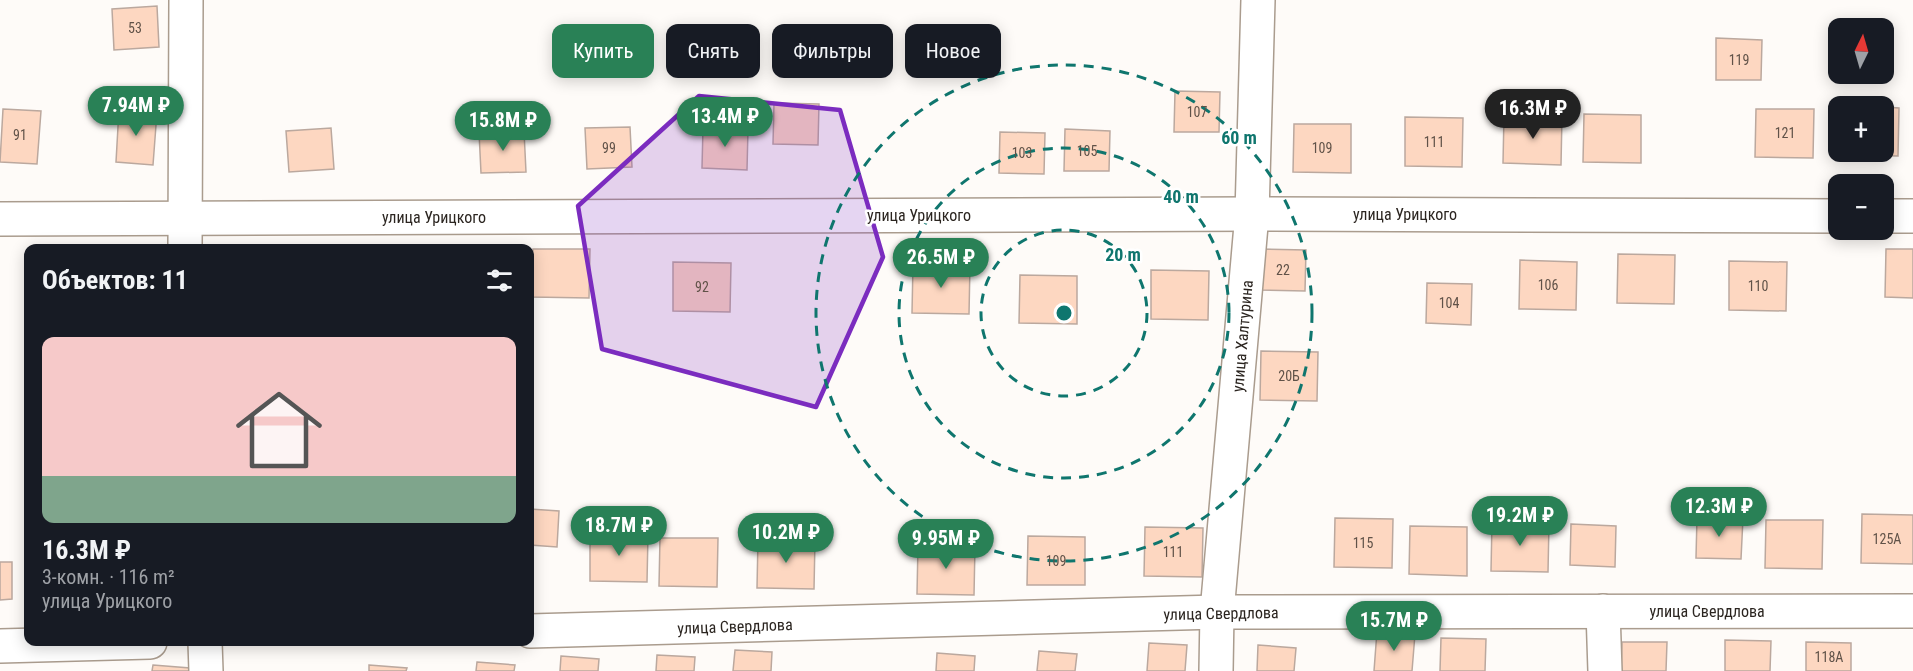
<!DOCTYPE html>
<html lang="ru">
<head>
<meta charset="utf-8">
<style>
  :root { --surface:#171b24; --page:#20242c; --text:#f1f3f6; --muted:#9ea1a6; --accent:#298156 }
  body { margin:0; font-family:"Roboto Condensed",sans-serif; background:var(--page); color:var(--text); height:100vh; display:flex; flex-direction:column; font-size:22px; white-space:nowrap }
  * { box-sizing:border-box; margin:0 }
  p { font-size:20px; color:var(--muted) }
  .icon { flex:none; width:33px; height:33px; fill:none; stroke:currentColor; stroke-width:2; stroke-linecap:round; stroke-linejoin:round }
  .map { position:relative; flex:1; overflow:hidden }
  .panel { position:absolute; left:24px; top:244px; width:510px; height:402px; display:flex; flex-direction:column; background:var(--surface); border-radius:12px; box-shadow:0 3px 15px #0003 }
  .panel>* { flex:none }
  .top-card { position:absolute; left:552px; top:24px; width:570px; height:54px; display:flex; gap:12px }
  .needle { width:39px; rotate:5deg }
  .buttons { position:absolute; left:1828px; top:18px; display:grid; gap:12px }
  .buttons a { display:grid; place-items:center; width:66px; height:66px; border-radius:12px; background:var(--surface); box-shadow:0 3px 15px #0003; font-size:30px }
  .price { position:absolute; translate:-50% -51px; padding:0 14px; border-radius:21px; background:var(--accent); color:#fff; font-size:20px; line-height:39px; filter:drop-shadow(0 2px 3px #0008) }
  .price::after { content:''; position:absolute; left:50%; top:36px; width:18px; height:14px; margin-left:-9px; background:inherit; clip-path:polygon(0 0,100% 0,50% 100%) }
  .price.current { background:#222; color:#fff }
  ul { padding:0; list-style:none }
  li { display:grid; align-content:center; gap:12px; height:318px; padding:0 18px }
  li span { display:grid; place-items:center; height:186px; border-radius:12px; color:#555 }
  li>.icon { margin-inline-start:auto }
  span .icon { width:108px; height:108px; fill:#fffc; stroke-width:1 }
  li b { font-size:26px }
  h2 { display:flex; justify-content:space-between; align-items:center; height:72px; padding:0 18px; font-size:26px }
  .pill { padding:0 21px; border-radius:12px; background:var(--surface); box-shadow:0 3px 15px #0003; font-size:21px; line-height:54px }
  .pill.current { background:var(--accent); color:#fff }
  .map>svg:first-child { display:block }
  .building { fill:#fdd7c1; stroke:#bba89e; stroke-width:1.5 }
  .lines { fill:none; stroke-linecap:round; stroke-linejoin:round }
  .minor-casing { stroke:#aa9c8e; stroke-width:36 }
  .minor { stroke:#fff; stroke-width:33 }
  .marked { fill:#7b2cbf; fill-opacity:0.2; stroke:#7b2cbf; stroke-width:4.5; stroke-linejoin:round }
  .ring { fill:none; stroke:#0f766e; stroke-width:3; stroke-dasharray:10 8 }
  .labels { text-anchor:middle; stroke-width:5; stroke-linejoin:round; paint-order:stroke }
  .number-label { font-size:14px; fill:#605248 }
  .street-label { font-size:16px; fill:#2b2520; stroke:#fff }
  .centre { fill:#0f766e; stroke:#fff; stroke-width:3 }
  .ring-label { font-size:18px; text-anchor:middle; font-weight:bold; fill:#0f766e; stroke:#fff; stroke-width:5; stroke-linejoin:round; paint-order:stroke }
</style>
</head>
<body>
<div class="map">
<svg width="1913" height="671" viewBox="0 0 1913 671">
  <rect width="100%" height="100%" fill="#fefbf8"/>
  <g class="building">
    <polygon points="157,6 159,47 114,50 112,9"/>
    <polygon points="1716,38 1762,40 1761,80 1716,80"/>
    <polygon points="1175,91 1220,92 1219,132 1174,132"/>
    <polygon points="774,103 819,104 818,145 773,144"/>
    <polygon points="1884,107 1899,108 1898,156 1841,155 1841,152 1884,152"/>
    <polygon points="3,109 41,111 37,164 0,162"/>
    <polygon points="119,109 157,112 153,165 116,162"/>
    <polygon points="1756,109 1814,109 1813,158 1755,157"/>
    <polygon points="1584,114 1641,115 1641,163 1583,162"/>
    <polygon points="1504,115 1562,116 1561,165 1503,163"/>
    <polygon points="1405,117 1463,118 1462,167 1405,166"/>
    <polygon points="1294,124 1351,124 1351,173 1293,172"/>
    <polygon points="630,127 632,167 587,169 585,128"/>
    <polygon points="703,127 748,129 747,170 702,168"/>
    <polygon points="331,128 334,169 289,172 286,131"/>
    <polygon points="1065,129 1110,131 1109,171 1064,171"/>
    <polygon points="524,131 526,172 481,173 479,132"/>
    <polygon points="1000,132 1045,133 1044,174 999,173"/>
    <polygon points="533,249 590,249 589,298 532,297"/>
    <polygon points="1261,249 1306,250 1305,291 1260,290"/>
    <polygon points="1886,249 1913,249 1913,298 1885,297"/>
    <polygon points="1618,254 1675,255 1674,304 1617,303"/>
    <polygon points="1520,260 1577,262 1576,310 1519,309"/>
    <polygon points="1729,261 1787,262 1786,311 1729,310"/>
    <polygon points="673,262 731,263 730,312 673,311"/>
    <polygon points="913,264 970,265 969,314 912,313"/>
    <polygon points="1151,270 1209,271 1208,320 1151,319"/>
    <polygon points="1020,275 1077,276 1077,324 1019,323"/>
    <polygon points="1427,283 1472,284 1471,325 1426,323"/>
    <polygon points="1261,351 1318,352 1317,401 1260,400"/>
    <polygon points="530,509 559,511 557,547 530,545"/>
    <polygon points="1862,514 1913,515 1913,564 1861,563"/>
    <polygon points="1697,517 1743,518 1741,559 1696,558"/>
    <polygon points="1335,518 1393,519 1392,568 1334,567"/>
    <polygon points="1766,520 1823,520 1822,569 1765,568"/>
    <polygon points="1492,522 1549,523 1548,572 1491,571"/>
    <polygon points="1571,524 1616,526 1615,567 1570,565"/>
    <polygon points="1410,526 1467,527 1467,576 1409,574"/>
    <polygon points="1145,527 1203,528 1202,577 1144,576"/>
    <polygon points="590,533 648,534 647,582 590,581"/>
    <polygon points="1028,536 1085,537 1085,585 1027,585"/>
    <polygon points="660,538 718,538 717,587 659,586"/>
    <polygon points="758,539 815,540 814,589 757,588"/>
    <polygon points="918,545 975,546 974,595 917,594"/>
    <polygon points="0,562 12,562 12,599 0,600"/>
    <polygon points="1377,631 1415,634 1412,671 1374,671"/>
    <polygon points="1441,638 1486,639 1485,671 1440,671"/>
    <polygon points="1725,640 1771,641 1770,671 1725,671"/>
    <polygon points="1622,642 1667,642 1666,671 1621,671"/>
    <polygon points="1806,642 1851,643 1851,671 1806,671"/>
    <polygon points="1149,643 1187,645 1185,671 1147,671"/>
    <polygon points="1258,645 1296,648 1294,671 1257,671"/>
    <polygon points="735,650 772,652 771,671 733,671"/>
    <polygon points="1039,651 1077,654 1075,671 1037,671"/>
    <polygon points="937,653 975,656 974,671 936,671"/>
    <polygon points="657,655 695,657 694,671 656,671"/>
    <polygon points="561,656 599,659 598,671 560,671"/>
    <polygon points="477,662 515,665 514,671 476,671"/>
    <polygon points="153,665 190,668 190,671 152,671"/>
    <polygon points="369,665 407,668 406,671 369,671"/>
  </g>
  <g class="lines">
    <g class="minor-casing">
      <g id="minor">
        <polyline points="1884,216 1913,216"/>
        <polyline points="0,219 1252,214 1839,216"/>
        <polyline points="185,249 186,0"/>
        <polyline points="1603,611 1605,671"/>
        <polyline points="530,631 1217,612 1913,611"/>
        <polyline points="205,642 206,671"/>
        <polyline points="0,646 150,642"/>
        <polyline points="1216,671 1217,612 1252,214 1258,0"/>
      </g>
    </g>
    <use href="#minor" class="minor"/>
  </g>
  <path class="marked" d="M699 96 840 110 883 257 816 407 602 349 578 206Z"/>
  <g class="ring">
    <circle cx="1064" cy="313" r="83"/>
    <circle cx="1064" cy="313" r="165"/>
    <circle cx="1064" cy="313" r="248"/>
  </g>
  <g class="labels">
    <g class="number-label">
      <text x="135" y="33">53</text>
      <text x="1739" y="65">119</text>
      <text x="1197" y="117">107</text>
      <text x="1785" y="138">121</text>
      <text x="20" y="140">91</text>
      <text x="1434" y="147">111</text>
      <text x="609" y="153">99</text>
      <text x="1322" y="153">109</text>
      <text x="1087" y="156">105</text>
      <text x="1022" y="158">103</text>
      <text x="1283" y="275">22</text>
      <text x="1548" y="290">106</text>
      <text x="1758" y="291">110</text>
      <text x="702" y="292">92</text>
      <text x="1449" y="308">104</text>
      <text x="1289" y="381">20Б</text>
      <text x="1887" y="544">125А</text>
      <text x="1363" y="548">115</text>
      <text x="1173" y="557">111</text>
      <text x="1056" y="566">109</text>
      <text x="1829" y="662">118А</text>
    </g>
    <g class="street-label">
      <text x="1405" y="220">улица Урицкого</text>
      <text x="919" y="221">улица Урицкого</text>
      <text x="434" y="223">улица Урицкого</text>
      <text transform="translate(1242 336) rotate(-85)" y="6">улица Халтурина</text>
      <text x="1707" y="617">улица Свердлова</text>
      <text transform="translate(1221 613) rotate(-1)" y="6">улица Свердлова</text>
      <text transform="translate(735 626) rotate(-2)" y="6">улица Свердлова</text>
    </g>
  </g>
  <circle cx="1064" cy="313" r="9" class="centre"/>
  <g class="ring-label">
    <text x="1239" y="144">60 m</text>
    <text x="1181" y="203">40 m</text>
    <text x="1123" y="261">20 m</text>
  </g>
</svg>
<div class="buttons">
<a><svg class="needle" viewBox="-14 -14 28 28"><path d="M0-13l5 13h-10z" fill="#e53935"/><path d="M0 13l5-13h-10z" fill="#9ea1a6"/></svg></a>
<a>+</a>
<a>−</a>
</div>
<b class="price" style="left:136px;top:137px">7.94M ₽</b>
<b class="price current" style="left:1533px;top:140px">16.3M ₽</b>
<b class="price" style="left:725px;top:148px">13.4M ₽</b>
<b class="price" style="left:503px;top:152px">15.8M ₽</b>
<b class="price" style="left:941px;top:289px">26.5M ₽</b>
<b class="price" style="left:1719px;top:538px">12.3M ₽</b>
<b class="price" style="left:1520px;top:547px">19.2M ₽</b>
<b class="price" style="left:619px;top:557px">18.7M ₽</b>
<b class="price" style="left:786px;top:564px">10.2M ₽</b>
<b class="price" style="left:946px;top:570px">9.95M ₽</b>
<b class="price" style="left:1394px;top:652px">15.7M ₽</b>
<div class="top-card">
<a class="pill current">Купить</a>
<a class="pill">Снять</a>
<a class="pill">Фильтры</a>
<a class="pill">Новое</a>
</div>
<section class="panel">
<h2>Объектов: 11<svg class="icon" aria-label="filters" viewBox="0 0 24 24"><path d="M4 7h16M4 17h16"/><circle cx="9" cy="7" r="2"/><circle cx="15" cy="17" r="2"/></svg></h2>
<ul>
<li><span style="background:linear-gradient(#f6c9c9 75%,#7fa58c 0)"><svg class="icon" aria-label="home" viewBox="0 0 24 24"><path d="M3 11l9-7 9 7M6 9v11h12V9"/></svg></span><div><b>16.3M ₽</b><p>3-комн. · 116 m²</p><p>улица Урицкого</p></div></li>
</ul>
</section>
</div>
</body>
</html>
